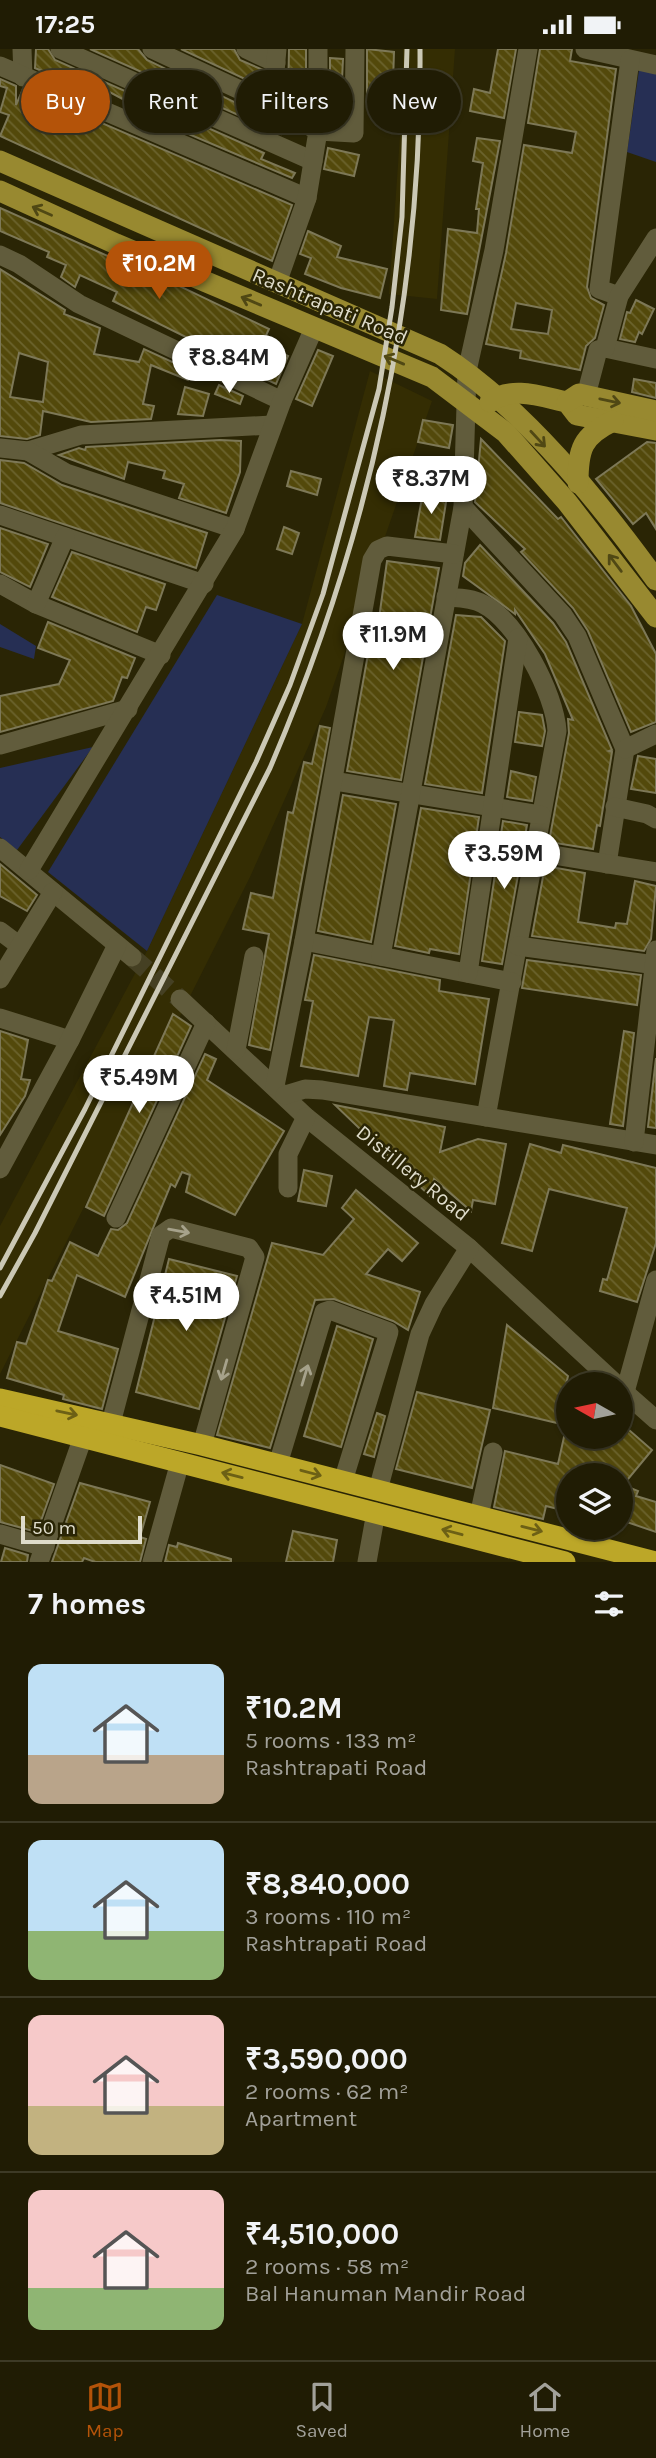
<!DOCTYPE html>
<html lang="en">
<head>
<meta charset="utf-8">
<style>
  :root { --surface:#201c04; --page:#2d2913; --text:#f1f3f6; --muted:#a2a19a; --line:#3d3a26; --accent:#b45309 }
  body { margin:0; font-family:Karla,sans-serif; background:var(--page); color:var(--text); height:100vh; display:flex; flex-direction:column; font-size:26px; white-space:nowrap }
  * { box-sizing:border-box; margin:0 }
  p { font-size:23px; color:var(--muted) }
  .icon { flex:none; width:38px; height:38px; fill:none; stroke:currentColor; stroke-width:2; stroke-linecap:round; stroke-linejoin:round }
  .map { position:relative; height:1513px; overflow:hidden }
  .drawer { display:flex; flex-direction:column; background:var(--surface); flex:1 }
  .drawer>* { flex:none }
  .top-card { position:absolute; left:21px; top:21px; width:614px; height:63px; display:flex; gap:14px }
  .needle { width:46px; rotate:279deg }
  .buttons { position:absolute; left:556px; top:1323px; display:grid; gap:14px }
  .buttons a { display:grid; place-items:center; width:77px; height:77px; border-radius:50%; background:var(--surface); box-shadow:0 2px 5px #0004,0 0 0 2px var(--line); font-size:35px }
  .scale { position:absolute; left:21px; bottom:18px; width:121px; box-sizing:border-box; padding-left:7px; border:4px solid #dfdccb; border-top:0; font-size:19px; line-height:24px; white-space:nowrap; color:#dfdccb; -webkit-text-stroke:5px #2a2505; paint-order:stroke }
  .price { position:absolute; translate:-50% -60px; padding:0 16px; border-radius:24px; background:#fff; color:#222; font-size:23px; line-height:46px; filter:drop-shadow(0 2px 4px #0008) }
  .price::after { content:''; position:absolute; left:50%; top:42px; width:21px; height:16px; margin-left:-10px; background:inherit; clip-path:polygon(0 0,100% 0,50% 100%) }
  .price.on { background:var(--accent); color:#fff }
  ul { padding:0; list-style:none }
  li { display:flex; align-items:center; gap:21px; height:175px; padding:0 28px }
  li+li { border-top:2px solid var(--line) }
  li span { display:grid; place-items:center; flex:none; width:196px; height:140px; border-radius:14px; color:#555 }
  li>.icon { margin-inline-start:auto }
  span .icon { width:84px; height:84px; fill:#fffc; stroke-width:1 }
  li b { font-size:30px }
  h2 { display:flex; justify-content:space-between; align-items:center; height:84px; padding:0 28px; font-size:30px }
  .tag { padding:0 24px; border-radius:32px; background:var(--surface); box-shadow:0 2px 5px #0004,0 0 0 2px var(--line); font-size:24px; line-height:63px }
  .tag.on { background:var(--accent); color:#fff }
  .status { display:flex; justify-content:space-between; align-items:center; height:49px; padding:0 35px; background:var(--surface); direction:ltr }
  .status svg { height:19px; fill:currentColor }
  .tab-bar { display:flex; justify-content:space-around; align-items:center; height:98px; border-top:2px solid var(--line); background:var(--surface); font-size:19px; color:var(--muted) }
  .tab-bar a { display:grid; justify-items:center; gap:4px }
  .tab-bar .on { color:var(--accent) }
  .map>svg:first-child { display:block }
  .built { fill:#342d03 }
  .green { fill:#262f54 }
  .building { fill:url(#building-back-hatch); stroke:#7d7857; stroke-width:2; fill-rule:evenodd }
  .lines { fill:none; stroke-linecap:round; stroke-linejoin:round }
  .minor-tunnel { stroke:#454023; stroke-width:19; stroke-dasharray:19 10; stroke-linecap:butt }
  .minor { stroke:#615c3c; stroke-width:19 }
  .major { stroke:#988930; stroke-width:21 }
  .highway { stroke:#bca728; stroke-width:21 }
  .rail { stroke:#cbc8b5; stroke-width:5 }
  .oneway { stroke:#504814 }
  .oneway2 { stroke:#a6a28b }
  .oneway3 { stroke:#6c6015 }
  .labels { text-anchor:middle; stroke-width:5; stroke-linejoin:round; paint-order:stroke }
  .street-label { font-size:21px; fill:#dfdccb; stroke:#2a2505 }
</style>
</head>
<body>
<div class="status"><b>17:25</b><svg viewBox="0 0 49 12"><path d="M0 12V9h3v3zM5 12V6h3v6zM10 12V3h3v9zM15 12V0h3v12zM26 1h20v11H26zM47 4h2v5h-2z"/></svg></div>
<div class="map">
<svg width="656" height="1513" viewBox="0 0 656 1513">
  <defs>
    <pattern id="building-back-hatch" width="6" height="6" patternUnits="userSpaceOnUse" patternTransform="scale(1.75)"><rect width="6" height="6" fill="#53490b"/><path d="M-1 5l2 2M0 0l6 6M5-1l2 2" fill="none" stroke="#6b632d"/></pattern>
  </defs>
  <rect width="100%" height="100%" fill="#2a2505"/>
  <g class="built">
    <polygon points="403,0 455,0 437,250 389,245 403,44"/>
    <polygon points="370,322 432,352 326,658 250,828 0,1325 0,1177 147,902 302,575"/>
  </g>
  <g class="green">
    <polygon points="639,21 656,24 656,113 627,103"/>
    <polygon points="217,546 302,575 147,902 48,823"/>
    <polygon points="0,575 36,597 34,610 0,598"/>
    <polygon points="93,698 17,801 0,788 0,719"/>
  </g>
  <g class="building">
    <polygon points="36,0 48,0 55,11 264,104 261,110 295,124 292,129 165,75 168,69 132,55 91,33 87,41 35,19"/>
    <polygon points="90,0 138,0 147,11 284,77 281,85"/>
    <polygon points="181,0 234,0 240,11 263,21 262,31 260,37"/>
    <polygon points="289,0 306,0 306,56 288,51"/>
    <polygon points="367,0 394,3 393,33 384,34 384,55 367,55"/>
    <polygon points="498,0 516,0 504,69 470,62 474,40 490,44"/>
    <path d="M540 0H572L570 12 616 20 587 238 591 249 604 256 595 289 586 297 580 321 520 309 521 302 486 295 506 204 524 96 572 104 576 83 528 74ZM516 254 552 261 548 285 511 280Z"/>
    <polygon points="330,9 343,10 342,31 330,31"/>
    <polygon points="0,30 16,37 16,56 23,40 292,156 272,212 0,87 9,66 0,63 7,39 0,37"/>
    <polygon points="477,89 500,92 467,265 441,261 448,180 477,184 479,160 476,160 483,114 473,112"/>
    <polygon points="328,99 359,106 354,127 324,120"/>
    <polygon points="0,159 166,233 167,231 269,280 262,295 288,307 276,335 187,293 188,289 113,252 117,243 80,226 75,238 61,228 66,216 47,208 49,203 0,182"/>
    <polygon points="308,182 341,197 337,208 387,220 380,249 341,239 305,225 311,209 300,205"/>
    <path d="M0 220 65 261 64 265 100 279 94 305 139 313 144 300 192 322 188 331 151 316 143 355 154 357 151 370 91 373 43 362 40 386 27 390 0 387ZM19 304 48 313 43 353 10 348Z"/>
    <polygon points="636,251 654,260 642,285 639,283 635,293 620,290 627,263 630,264"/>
    <polygon points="318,301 333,307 312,357 296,350"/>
    <polygon points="634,330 656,334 656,349 632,343"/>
    <polygon points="219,336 243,347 240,355 215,345"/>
    <polygon points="185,338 209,345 203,367 178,365"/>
    <polygon points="423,371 453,376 449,399 418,393"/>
    <polygon points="481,390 558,470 561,468 631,557 656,605 656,673 631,683 588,582 573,559 521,503 525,500 475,453"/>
    <polygon points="220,391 241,392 240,423 226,464 179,449 184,435 163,429 165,422 128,413 124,430 59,406 79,399 85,401 86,398"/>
    <polygon points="647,393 656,394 656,480 646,464 633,475 596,430"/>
    <polygon points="0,411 24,414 62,436 207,484 196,519 0,454"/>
    <polygon points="291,422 321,430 317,446 287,437"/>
    <polygon points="423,443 447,447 440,491 415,488"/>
    <polygon points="284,478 299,484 292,505 277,500"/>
    <polygon points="0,479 48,495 30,538 0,523"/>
    <polygon points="480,496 553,574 566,593 612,701 609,702 612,703 600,777 597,776 593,800 549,793 569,684 568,670 573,671 545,605 515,561 515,565 463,527 465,514"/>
    <polygon points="72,503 165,535 156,561 146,558 137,583 52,548"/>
    <polygon points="387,512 439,519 401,731 347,722 372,583 377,584"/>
    <polygon points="456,566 481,568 505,592 482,744 425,735"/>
    <polygon points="48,573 135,609 127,629 122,628 113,652 0,683 0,647 59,635 70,611 38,599"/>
    <polygon points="519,663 542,666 545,682 542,697 515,693"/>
    <polygon points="320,677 330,679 270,1001 249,996 269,885 243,880 251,844 273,849 288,763 293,764 304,713 312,715"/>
    <polygon points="638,707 656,710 656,744 631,740"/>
    <polygon points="511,722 536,728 532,752 507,748"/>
    <polygon points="343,746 396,755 371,893 318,882"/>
    <polygon points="421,759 479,768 459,905 430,900 429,904 395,897"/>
    <polygon points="503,772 527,776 502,915 482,912"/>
    <polygon points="0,815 37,846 27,862 0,847"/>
    <polygon points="545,817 585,824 578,873 615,879 616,874 627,875 635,832 656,837 651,890 644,902 532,887"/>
    <polygon points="314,906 440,931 439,942 489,950 475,1035 410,1024 407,1041 384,1037 394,971 369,968 358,1027 301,1017 313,952 305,951"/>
    <polygon points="527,911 641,926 637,956 522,939"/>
    <polygon points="173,965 191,977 104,1167 86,1158"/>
    <polygon points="0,982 28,991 21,1030 30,1031 25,1047 0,1086"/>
    <polygon points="624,982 634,984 623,1077 610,1075"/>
    <polygon points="205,1005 216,1010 207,1031 284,1082 235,1166 186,1143 190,1126 182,1123 175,1138 171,1135 125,1248 77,1226 58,1282 118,1300 102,1360 63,1350 64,1346 7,1329 17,1293 26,1295 48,1231 52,1232 70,1193 98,1207 111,1180 118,1181 127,1174"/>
    <polygon points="656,1009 656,1079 648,1078"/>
    <polygon points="335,1056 445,1078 440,1103 478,1090 506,1095 495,1155 473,1151 471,1162 434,1130 430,1147"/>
    <polygon points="530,1095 561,1104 563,1096 656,1119 656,1194 637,1253 600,1242 603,1230 607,1231 627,1159 549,1140 532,1202 502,1194"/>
    <polygon points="304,1121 332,1127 326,1157 298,1152"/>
    <polygon points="356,1141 418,1194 402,1212 388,1200 366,1225 420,1243 408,1281 393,1272 334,1250 315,1251 270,1399 217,1386 272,1194 323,1206 354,1170 342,1159"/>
    <polygon points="169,1210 237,1227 199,1360 136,1343"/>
    <polygon points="507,1276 568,1327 557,1374 493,1359"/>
    <polygon points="337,1277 373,1290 341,1398 304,1387"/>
    <polygon points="417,1343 490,1361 472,1439 396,1420"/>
    <polygon points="377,1364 385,1367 374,1408 364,1405"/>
    <polygon points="621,1374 652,1401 623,1436 638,1442 636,1447 656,1453 656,1483 621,1471 621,1426 569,1426 566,1462 546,1457 543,1470 494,1458 505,1402 558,1415 564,1388 621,1388"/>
    <polygon points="0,1416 54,1435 37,1483 0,1473"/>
    <polygon points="80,1434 150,1453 140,1488 146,1490 140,1513 95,1513 84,1509 82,1513 52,1513"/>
    <polygon points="293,1482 337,1491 333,1513 286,1513"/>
    <polygon points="178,1494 231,1510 231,1513 165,1513 169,1496 177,1498"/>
    <polygon points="5,1499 28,1506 27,1513 1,1513"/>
  </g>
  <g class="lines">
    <polyline class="minor-tunnel" points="132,908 180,950"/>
    <g class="minor">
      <polyline points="22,0 23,28"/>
      <polyline points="60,0 313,112"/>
      <polyline points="152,0 272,56 318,82 354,84 355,0"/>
      <polyline points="246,0 276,14"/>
      <polyline points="585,0 656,16"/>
      <polyline points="0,17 307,149"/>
      <polyline points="272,56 277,0"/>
      <polyline points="0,206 19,215 79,255 282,352"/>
      <polyline points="277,234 307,149 318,82 318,0"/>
      <polyline points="619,247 599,240 630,11"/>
      <polyline points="605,299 656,310"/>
      <polyline points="589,335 598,301 605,299 619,247 656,189"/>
      <polyline points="0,399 28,402 81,386 272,376"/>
      <polyline points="28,402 66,424 235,480"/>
      <polyline points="463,458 563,566 577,587 625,700 607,815"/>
      <polyline points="0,466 204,535"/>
      <polyline points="0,535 36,555 161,606"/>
      <path d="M446 548C459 549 472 549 483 555 517 572 555 645 557 682L486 1068"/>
      <polyline points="36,555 65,488"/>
      <polyline points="0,696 128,660"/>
      <polyline points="625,700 656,685"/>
      <polyline points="334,732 541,766"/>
      <polyline points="615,758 647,765 656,770"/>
      <polyline points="0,799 132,908"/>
      <polyline points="535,803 656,823"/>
      <polyline points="29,821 235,480 282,352 314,279"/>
      <polyline points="0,882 20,897"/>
      <polyline points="304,892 512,933"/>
      <polyline points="518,897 656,916"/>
      <polyline points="381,907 463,458 467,322 494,201 528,0"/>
      <polyline points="468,924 518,589"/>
      <polyline points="0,930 53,843"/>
      <polyline points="180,950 306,1068 469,1199 616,1335"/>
      <polyline points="0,969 70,991"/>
      <polyline points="236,1001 254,907"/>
      <polyline points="275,1037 304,892 372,511 378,501 387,497 454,505"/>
      <polyline points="285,1046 305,1040 322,1041 656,1096"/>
      <polyline points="634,1093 656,901"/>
      <polyline points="0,1120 70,991 117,896"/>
      <polyline points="288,1139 288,1105 306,1068"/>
      <polyline points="116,1169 206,974"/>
      <polyline points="621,1340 656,1371"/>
      <polyline points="625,1343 656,1231"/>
      <polyline points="111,1374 161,1186 171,1179 249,1199 255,1208 202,1396"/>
      <polyline points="278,1415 324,1263 330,1261 389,1283 343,1432"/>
      <polyline points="378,1441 420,1285 434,1255 469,1199"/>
      <polyline points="479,1467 493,1403"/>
      <polyline points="0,1485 45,1498"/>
      <polyline points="39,1513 83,1388"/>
      <polyline points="152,1513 180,1413"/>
      <polyline points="367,1513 376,1463"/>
    </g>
    <g class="major">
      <path d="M0 112 440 305C524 359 597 450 656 531"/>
      <polyline points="0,142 116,195 432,328 506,384 567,453 656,568"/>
      <path d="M490 353C511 336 543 348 567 353L577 366 656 381"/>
      <polyline points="567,353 579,345 656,362"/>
      <path d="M578 434C578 400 582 387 613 372"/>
    </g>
    <g class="highway">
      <polyline points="0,1350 202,1396 656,1513"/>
      <polyline points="0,1367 565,1513"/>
    </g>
    <g class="rail">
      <polyline points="0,1219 85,1060 256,713 290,636 323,545 379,340 392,258 402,168 407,0"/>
      <path d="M0 1247 35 1184 270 719C369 488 422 252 420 0"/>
    </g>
  </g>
  <defs><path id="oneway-shaft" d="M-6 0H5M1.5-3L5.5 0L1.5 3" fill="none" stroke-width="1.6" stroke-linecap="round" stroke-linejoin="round" transform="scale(1.75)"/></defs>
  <g class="oneway">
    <use href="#oneway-shaft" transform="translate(42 162) rotate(-156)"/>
    <use href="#oneway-shaft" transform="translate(251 252) rotate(-157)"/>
    <use href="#oneway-shaft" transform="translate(394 311) rotate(-157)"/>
    <use href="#oneway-shaft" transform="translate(610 352) rotate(12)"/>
    <use href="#oneway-shaft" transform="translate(538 390) rotate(47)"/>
    <use href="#oneway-shaft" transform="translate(615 514) rotate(-127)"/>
  </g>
  <g class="oneway2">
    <use href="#oneway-shaft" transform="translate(179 1182) rotate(10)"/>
    <use href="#oneway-shaft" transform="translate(224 1321) rotate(106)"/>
    <use href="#oneway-shaft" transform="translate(305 1326) rotate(-73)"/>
  </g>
  <g class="oneway3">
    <use href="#oneway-shaft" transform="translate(67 1364) rotate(12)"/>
    <use href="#oneway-shaft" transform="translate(311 1424) rotate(15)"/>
    <use href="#oneway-shaft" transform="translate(232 1426) rotate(-166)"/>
    <use href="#oneway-shaft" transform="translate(532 1480) rotate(14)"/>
    <use href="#oneway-shaft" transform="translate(452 1483) rotate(-165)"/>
  </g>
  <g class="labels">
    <g class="street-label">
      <text transform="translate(330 257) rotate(23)" y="7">Rashtrapati Road</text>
      <text transform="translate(413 1124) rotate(39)" y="7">Distillery Road</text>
    </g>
  </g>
</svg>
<div class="buttons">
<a><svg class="needle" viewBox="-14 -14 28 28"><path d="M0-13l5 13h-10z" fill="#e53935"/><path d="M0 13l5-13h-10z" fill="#a2a19a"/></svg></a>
<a><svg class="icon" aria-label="layers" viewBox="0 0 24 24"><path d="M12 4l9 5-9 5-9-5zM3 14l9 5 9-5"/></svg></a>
</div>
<div class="scale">50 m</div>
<b class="price on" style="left:159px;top:252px">₹10.2M</b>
<b class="price" style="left:229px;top:346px">₹8.84M</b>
<b class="price" style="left:431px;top:467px">₹8.37M</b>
<b class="price" style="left:393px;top:623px">₹11.9M</b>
<b class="price" style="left:504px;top:842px">₹3.59M</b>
<b class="price" style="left:139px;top:1066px">₹5.49M</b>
<b class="price" style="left:186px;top:1284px">₹4.51M</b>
<div class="top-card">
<a class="tag on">Buy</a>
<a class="tag">Rent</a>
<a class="tag">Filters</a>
<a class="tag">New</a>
</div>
</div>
<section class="drawer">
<h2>7 homes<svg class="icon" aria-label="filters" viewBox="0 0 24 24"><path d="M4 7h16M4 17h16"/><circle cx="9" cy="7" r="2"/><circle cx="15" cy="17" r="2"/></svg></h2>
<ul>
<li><span style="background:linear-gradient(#bfe0f5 65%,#b9a48a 0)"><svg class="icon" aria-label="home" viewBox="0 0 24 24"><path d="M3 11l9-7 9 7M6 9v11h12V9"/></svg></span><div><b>₹10.2M</b><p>5 rooms · 133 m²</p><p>Rashtrapati Road</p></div></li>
<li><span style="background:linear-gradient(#bfe0f5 65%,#8fb573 0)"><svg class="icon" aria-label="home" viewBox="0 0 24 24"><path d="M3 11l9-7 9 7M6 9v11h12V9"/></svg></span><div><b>₹8,840,000</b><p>3 rooms · 110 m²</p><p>Rashtrapati Road</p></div></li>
<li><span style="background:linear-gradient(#f6c9c9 65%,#c2b280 0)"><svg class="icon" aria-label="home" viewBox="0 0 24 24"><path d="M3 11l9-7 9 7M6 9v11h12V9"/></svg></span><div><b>₹3,590,000</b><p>2 rooms · 62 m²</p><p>Apartment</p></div></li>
<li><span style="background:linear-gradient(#f6c9c9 70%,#8fb573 0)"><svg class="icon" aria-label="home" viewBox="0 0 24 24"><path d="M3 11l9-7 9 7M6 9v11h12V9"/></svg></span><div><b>₹4,510,000</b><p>2 rooms · 58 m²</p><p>Bal Hanuman Mandir Road</p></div></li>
</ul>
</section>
<nav class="tab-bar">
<a class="on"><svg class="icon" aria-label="map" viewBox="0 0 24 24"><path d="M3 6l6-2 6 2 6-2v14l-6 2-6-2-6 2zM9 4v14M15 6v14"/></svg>Map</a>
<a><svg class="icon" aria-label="saved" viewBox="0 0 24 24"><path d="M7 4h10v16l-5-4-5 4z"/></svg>Saved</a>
<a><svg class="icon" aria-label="home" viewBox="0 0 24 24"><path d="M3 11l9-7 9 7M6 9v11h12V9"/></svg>Home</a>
</nav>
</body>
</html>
